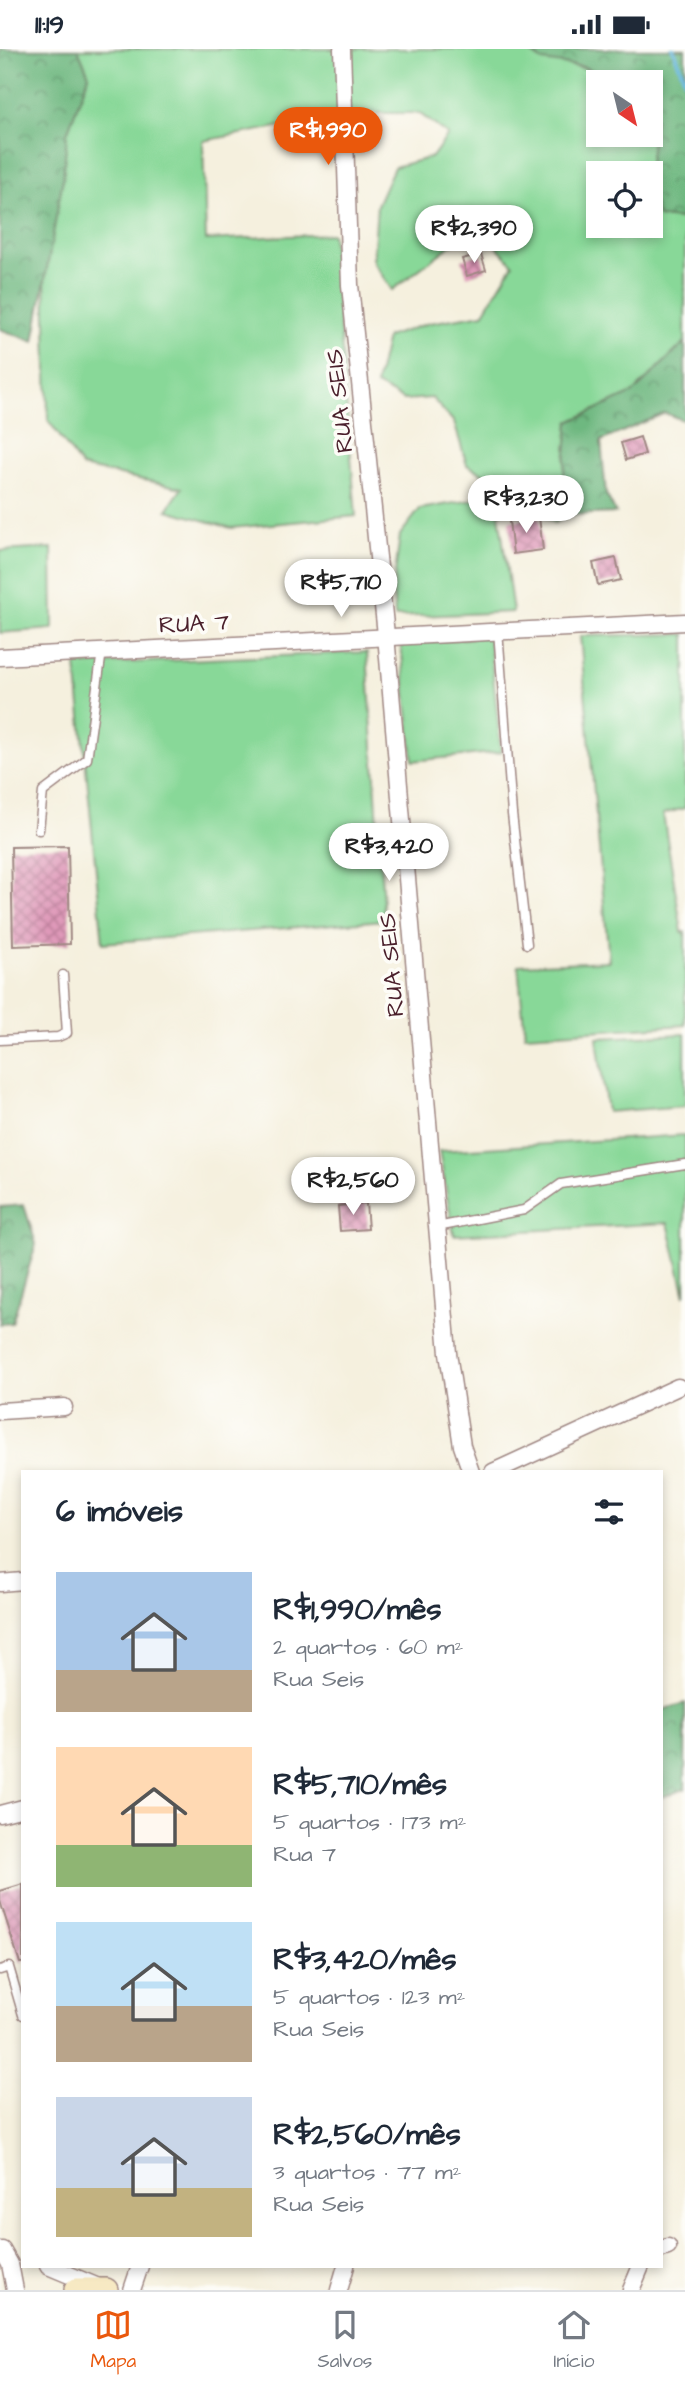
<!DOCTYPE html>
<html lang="pt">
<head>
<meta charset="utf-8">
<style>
  :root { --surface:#fff; --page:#f2f2f3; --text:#1f2937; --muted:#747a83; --line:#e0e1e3; --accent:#ea580c }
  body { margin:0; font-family:"Architects Daughter",sans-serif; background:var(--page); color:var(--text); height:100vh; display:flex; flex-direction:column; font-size:26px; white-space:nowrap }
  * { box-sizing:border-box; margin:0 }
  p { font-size:23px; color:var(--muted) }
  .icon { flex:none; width:38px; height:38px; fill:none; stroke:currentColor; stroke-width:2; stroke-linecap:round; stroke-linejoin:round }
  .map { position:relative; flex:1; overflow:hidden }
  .drawer { position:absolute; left:21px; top:1421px; width:642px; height:798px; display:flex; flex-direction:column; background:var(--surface); border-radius:0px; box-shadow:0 4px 10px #0003 }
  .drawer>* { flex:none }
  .needle { width:46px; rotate:145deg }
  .tools { position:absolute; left:586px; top:21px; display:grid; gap:14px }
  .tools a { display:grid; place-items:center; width:77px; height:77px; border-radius:0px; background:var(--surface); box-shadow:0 4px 10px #0003; font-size:35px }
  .price { position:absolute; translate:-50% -60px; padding:0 16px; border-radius:24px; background:#fff; color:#222; font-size:23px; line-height:46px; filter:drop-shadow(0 2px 4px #0008) }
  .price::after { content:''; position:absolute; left:50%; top:42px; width:21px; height:16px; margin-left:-10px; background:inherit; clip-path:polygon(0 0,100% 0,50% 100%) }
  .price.on { background:var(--accent); color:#fff }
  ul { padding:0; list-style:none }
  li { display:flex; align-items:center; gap:21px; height:175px; padding:0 35px }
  li span { display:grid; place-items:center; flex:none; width:196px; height:140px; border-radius:0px; color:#555 }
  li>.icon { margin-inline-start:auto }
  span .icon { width:84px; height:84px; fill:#fffc; stroke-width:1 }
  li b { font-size:30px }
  h2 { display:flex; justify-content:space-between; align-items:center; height:84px; padding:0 35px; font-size:30px }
  .status { display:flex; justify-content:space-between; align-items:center; height:49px; padding:0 35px; background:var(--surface); direction:ltr }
  .status svg { height:19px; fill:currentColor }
  .dock { display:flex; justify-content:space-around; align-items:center; height:98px; border-top:2px solid var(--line); background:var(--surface); font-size:19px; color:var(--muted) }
  .dock a { display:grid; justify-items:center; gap:4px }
  .dock .on { color:var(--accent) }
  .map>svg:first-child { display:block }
  .grass { fill:#88d898; stroke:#697c62; stroke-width:2 }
  .forest { fill:url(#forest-crowns); stroke:#5c6c56; stroke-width:2 }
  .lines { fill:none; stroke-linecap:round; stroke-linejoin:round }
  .stream { stroke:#5fb4db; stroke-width:4.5 }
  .building { fill:url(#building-cross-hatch) }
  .lane-casing { stroke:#a08884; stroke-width:11 }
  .street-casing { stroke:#a08884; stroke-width:19 }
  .secondary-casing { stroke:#a08884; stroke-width:26 }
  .lane { stroke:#fff; stroke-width:8 }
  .street { stroke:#fff; stroke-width:16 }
  .secondary { stroke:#f7e9c3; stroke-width:23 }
  .labels { text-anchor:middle; stroke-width:7; stroke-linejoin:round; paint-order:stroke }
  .street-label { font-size:24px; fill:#4a1f2b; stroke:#fdfcf7 }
</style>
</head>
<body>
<div class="status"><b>11:19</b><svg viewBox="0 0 49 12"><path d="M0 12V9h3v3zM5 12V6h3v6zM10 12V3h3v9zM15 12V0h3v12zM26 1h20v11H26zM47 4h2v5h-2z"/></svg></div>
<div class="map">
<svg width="685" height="2241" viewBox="0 0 685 2241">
  <defs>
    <pattern id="forest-crowns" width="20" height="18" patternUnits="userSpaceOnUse" patternTransform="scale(1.75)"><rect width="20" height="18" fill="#6eb880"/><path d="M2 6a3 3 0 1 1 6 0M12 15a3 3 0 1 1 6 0" fill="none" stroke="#5c9569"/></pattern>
    <pattern id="building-cross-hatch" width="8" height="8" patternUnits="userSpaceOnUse" patternTransform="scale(1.75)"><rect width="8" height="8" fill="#df99b9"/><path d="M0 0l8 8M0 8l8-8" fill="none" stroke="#b77c97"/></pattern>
  </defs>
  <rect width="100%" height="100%" fill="#fdfcf7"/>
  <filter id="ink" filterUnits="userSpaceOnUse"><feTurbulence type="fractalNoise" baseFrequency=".0143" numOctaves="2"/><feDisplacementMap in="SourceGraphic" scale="14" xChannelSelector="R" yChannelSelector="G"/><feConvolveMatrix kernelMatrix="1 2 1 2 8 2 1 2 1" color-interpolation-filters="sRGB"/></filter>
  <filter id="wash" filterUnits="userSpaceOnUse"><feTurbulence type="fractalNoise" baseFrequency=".00686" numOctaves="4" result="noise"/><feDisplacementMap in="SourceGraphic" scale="28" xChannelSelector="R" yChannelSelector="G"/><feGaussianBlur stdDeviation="1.57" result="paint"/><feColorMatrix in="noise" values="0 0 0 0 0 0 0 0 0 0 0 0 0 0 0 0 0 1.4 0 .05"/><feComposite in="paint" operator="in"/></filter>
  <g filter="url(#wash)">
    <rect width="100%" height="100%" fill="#f5f0de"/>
    <g class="grass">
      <path d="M78 0H525C555 21 589 13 619 33H598V86H651V65L655 69 648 124H598V177H651V145L658 168 681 170 685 174V293L633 344 569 373 561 455 570 466 554 474 524 453 499 465 513 563 395 568 393 541 400 486 420 460 496 447 491 429 467 416 454 373 432 349 404 351 376 336 387 288 429 274 483 265 513 215 485 184 459 190 392 241 373 213 377 156 394 118 432 108 448 86 419 64H350L203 92 206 191 332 185 356 467 231 479 167 461 182 439 82 418 48 371 45 221 63 129 67 84 89 26Z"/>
      <polygon points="52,499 53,580 0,584 0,502"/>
      <polygon points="685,585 685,759 663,765 682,883 685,883 685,976 525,986 518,916 609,912 580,587"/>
      <polygon points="489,587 501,703 413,712 401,596"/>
      <polygon points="367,603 384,871 103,894 76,616"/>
      <polygon points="685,985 685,1057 607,1063 597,989"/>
      <polygon points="685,1086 685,1247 668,1174 454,1186 439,1102"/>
    </g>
    <g class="forest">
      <polygon points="0,0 78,0 89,26 67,84 63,129 34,293 0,280"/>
      <polygon points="525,0 685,0 685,174 681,170 658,168 651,145 651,124 648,124 655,69 651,65 651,33 619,33 584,18 542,12"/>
      <polygon points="685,293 685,372 665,364 601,392 606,445 616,464 570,466 561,456 569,373 633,344"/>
      <polygon points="24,1156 36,1195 12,1274 0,1275 0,1158"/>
      <polygon points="685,1654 685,1740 662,1748 662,1661"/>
    </g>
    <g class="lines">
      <polyline class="stream" points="673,0 685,31"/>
    </g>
    <g id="blocks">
      <g class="building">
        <polygon points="481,205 486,221 467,227 462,210"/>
        <polygon points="640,388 645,405 626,411 621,394"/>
        <polygon points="539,468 543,501 513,505 509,472"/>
        <polygon points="616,509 621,531 598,536 593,514"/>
        <polygon points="68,797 70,895 13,897 11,798"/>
        <polygon points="366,1154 368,1180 340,1182 338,1157"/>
        <polygon points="23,1835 23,1914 20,1914 0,1852 0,1842"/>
      </g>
    </g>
  </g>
  <g filter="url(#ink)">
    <use href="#blocks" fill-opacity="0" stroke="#a08884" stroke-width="2"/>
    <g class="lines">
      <g class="lane-casing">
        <g id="lane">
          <polyline points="498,581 512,765 527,895"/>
          <polyline points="39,781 43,743 87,710 102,602"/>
          <polyline points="0,991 58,988 67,984 63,926"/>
          <polyline points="437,1178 524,1161 561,1135 685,1115"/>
          <polyline points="0,1921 9,1918 23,1966"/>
        </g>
      </g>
      <g class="street-casing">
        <g id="street">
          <polyline points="342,0 350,236 386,586 448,1304 462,1397 471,1423"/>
          <polyline points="0,608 685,573"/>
          <polyline points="0,1362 64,1358"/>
          <polyline points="493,1423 678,1338"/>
          <polyline points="0,1534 23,1532"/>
          <polyline points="0,1765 23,1759"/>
          <polyline points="662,2200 668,2198"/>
          <polyline points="2,2201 10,2215 15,2241"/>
          <polyline points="48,2217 96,2237"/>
          <polyline points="132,2241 140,2217"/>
          <polyline points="339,2241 346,2217"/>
          <polyline points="631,2241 641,2217"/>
        </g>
      </g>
      <g class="secondary-casing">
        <polyline id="secondary" points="76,2241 106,2241"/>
      </g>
      <use href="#lane" class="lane"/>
      <use href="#street" class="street"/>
      <use href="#secondary" class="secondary"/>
    </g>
  </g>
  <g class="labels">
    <g class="street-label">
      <text transform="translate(339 352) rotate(-96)" y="8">RUA SEIS</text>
      <text transform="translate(194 574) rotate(-3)" y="8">RUA 7</text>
      <text transform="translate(391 916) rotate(-95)" y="8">RUA SEIS</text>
    </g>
  </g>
</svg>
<div class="tools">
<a><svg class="needle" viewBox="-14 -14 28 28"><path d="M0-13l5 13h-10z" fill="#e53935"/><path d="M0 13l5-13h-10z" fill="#747a83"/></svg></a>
<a><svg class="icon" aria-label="locate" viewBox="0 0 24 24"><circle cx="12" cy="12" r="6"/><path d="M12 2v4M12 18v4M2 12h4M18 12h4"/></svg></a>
</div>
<b class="price on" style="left:328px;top:118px">R$1,990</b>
<b class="price" style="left:474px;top:216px">R$2,390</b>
<b class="price" style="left:526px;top:486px">R$3,230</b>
<b class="price" style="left:341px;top:570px">R$5,710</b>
<b class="price" style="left:389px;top:834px">R$3,420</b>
<b class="price" style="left:353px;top:1168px">R$2,560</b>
<section class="drawer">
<h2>6 imóveis<svg class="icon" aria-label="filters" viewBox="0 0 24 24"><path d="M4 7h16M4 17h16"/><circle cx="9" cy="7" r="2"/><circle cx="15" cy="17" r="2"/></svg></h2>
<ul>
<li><span style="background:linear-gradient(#a9c7e8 70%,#b9a48a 0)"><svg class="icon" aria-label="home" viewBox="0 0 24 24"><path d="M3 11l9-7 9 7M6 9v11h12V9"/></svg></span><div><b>R$1,990/mês</b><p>2 quartos · 60 m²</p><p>Rua Seis</p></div></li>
<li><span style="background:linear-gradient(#ffd9b3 70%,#8fb573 0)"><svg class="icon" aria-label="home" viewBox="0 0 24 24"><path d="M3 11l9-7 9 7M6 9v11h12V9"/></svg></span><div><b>R$5,710/mês</b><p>5 quartos · 173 m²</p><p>Rua 7</p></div></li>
<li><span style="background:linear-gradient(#bfe0f5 60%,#b9a48a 0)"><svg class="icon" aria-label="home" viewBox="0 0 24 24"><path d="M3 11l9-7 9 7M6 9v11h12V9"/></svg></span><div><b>R$3,420/mês</b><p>5 quartos · 123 m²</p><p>Rua Seis</p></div></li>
<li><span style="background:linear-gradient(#c9d6e8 65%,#c2b280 0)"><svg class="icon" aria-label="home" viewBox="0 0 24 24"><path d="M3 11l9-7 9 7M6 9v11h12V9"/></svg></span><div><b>R$2,560/mês</b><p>3 quartos · 77 m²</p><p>Rua Seis</p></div></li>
</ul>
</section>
</div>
<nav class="dock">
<a class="on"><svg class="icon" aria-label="map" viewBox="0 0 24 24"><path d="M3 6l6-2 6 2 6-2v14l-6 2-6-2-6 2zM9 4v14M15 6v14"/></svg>Mapa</a>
<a><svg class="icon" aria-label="saved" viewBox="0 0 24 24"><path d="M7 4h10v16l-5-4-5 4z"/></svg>Salvos</a>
<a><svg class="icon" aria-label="home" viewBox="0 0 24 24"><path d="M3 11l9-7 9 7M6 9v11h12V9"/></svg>Início</a>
</nav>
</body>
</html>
